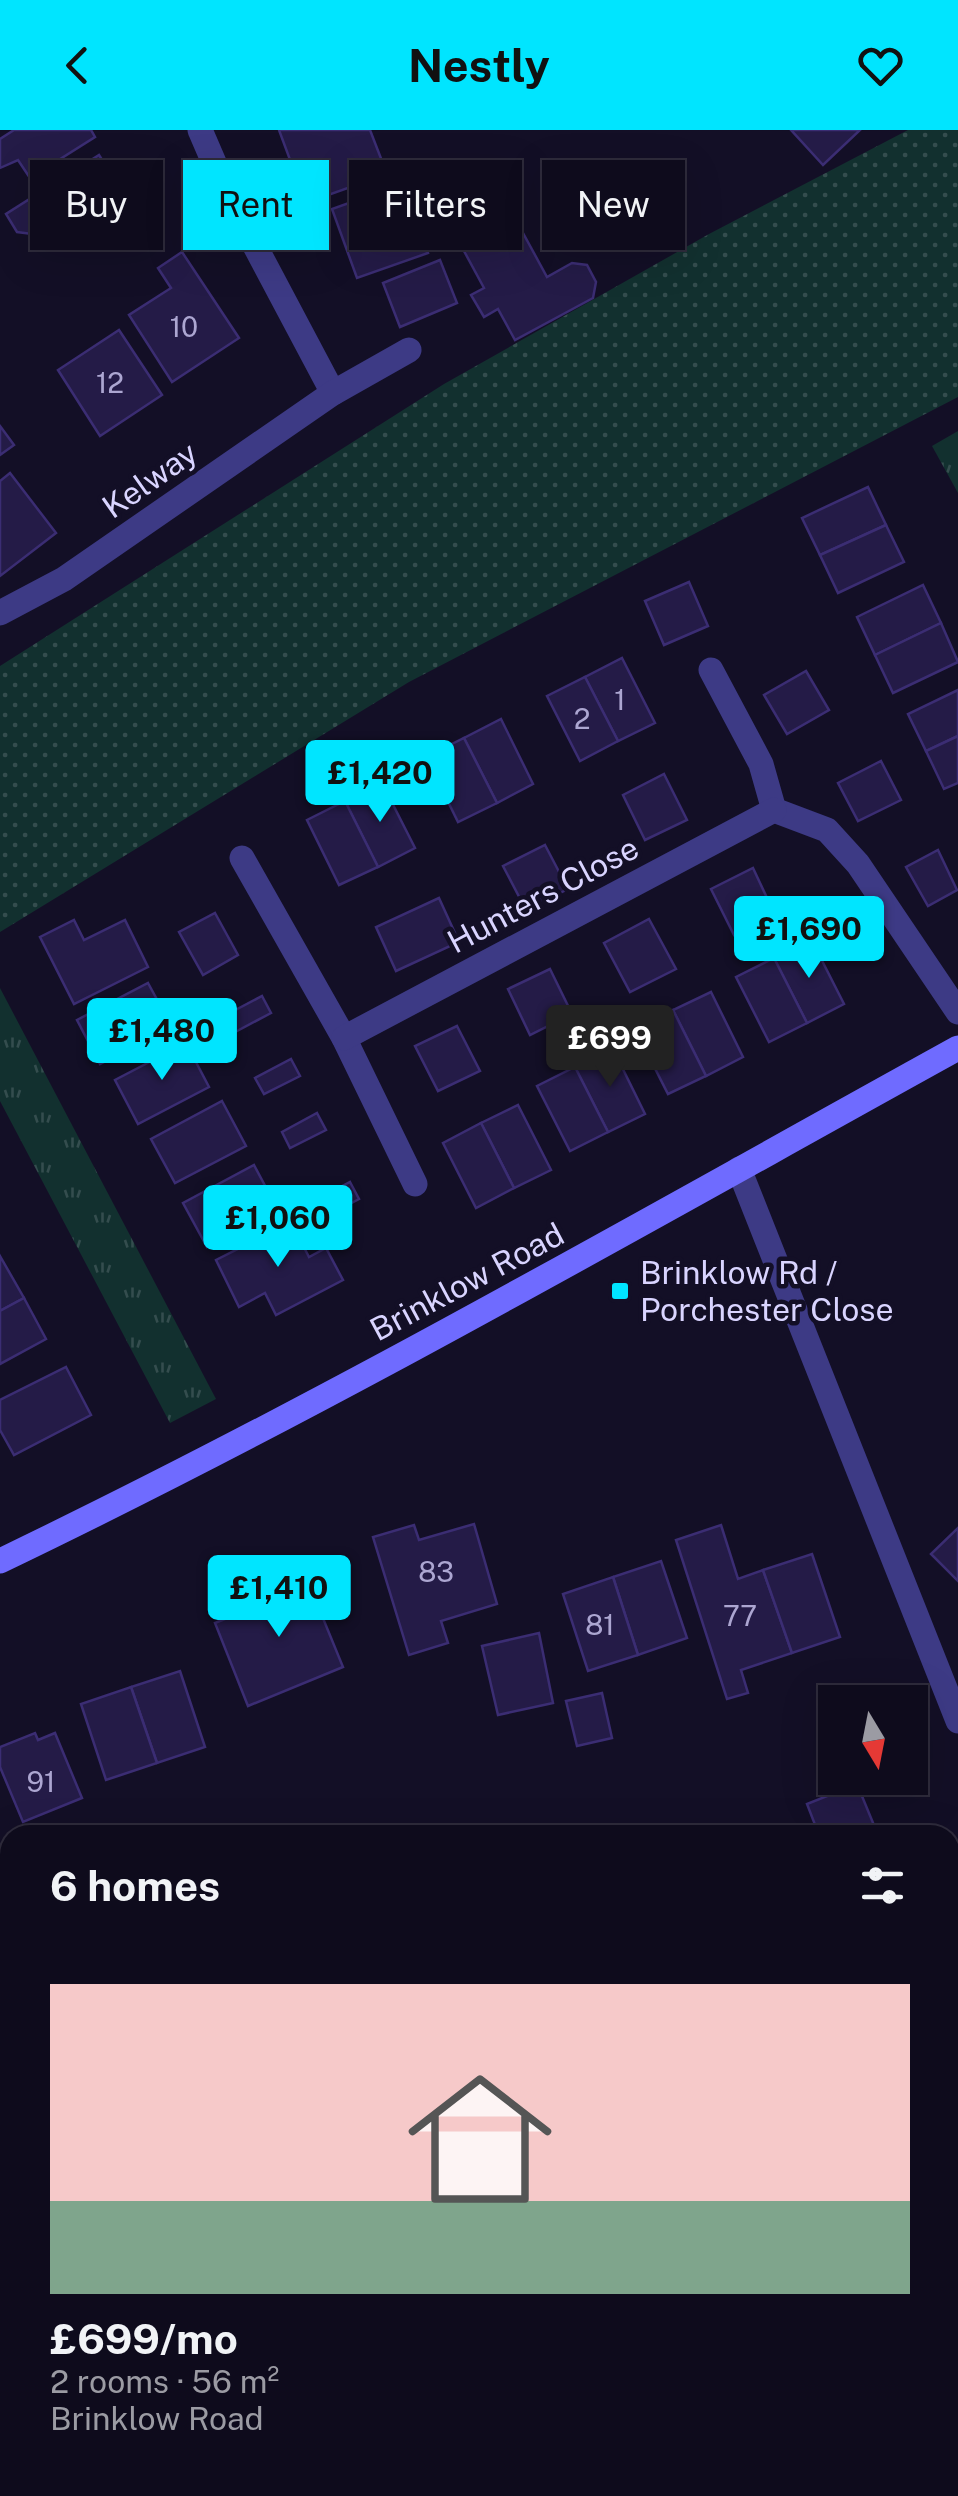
<!DOCTYPE html>
<html lang="en">
<head>
<meta charset="utf-8">
<style>
  :root { --surface:#0e0b1c; --page:#171425; --text:#f1f3f6; --muted:#9b9ba3; --line:#2e2b3b; --accent:#00e5ff }
  body { margin:0; font-family:"Public Sans",sans-serif; background:var(--page); color:var(--text); height:100vh; display:flex; flex-direction:column; font-size:38px; white-space:nowrap }
  * { box-sizing:border-box; margin:0 }
  p { font-size:32px; color:var(--muted) }
  .icon { flex:none; width:55px; height:55px; fill:none; stroke:currentColor; stroke-width:2; stroke-linecap:round; stroke-linejoin:round }
  .map { position:relative; flex:1; overflow:hidden }
  .side { position:absolute; left:0px; top:1695px; width:960px; height:672px; display:flex; flex-direction:column; background:var(--surface); border-radius:30px 30px 0 0; box-shadow:0 10px 40px #0002,0 0 0 2px var(--line) }
  .side>* { flex:none }
  .guide { position:absolute; left:30px; top:30px; width:900px; height:90px; display:flex; gap:20px }
  .needle { width:65px; rotate:170deg }
  .fabs { position:absolute; left:818px; top:1555px; display:grid; gap:20px }
  .fabs a { display:grid; place-items:center; width:110px; height:110px; border-radius:0px; background:var(--surface); box-shadow:0 10px 40px #0002,0 0 0 2px var(--line); font-size:50px }
  .price { position:absolute; translate:-50% -85px; padding:0 22px; border-radius:10px; background:var(--accent); color:#111; font-size:32px; line-height:65px; filter:drop-shadow(0 2px 5px #0008) }
  .price::after { content:''; position:absolute; left:50%; top:60px; width:30px; height:22px; margin-left:-15px; background:inherit; clip-path:polygon(0 0,100% 0,50% 100%) }
  .price.current { background:#222; color:#fff }
  ul { padding:0; list-style:none }
  li { display:grid; align-content:center; gap:20px; height:530px; padding:0 50px }
  li span { display:grid; place-items:center; height:310px; border-radius:0px; color:#555 }
  li>.icon { margin-inline-start:auto }
  span .icon { width:180px; height:180px; fill:#fffc; stroke-width:1 }
  li b { font-size:42px }
  h2 { display:flex; justify-content:space-between; align-items:center; height:120px; padding:0 50px; font-size:42px }
  .pill { padding:0 35px; border-radius:0px; background:var(--surface); box-shadow:0 10px 40px #0002,0 0 0 2px var(--line); font-size:35px; line-height:90px }
  .pill.current { background:var(--accent); color:#111 }
  header { display:flex; justify-content:space-between; align-items:center; height:130px; padding:0 50px; background:var(--accent); color:#111; font-size:45px; font-weight:700 }
  .map>svg:first-child { display:block }
  .grass { fill:url(#grass-tufts) }
  .park { fill:url(#park-dots) }
  .building { fill:#241b47; stroke:#3b2d73; stroke-width:2.5 }
  .lines { fill:none; stroke-linecap:round; stroke-linejoin:round }
  .street { stroke:#3d3a85; stroke-width:25 }
  .secondary { stroke:#6f6bff; stroke-width:25 }
  .poi-dot { fill:#00e5ff; stroke:#130f26; stroke-width:4 }
  .labels { text-anchor:middle; stroke-width:9; stroke-linejoin:round; paint-order:stroke }
  .number-label { font-size:28px; fill:#aca6d1 }
  .street-label { font-size:32px; fill:#d9d4ff; stroke:#130f26 }
  .poi-label { font-size:32px; fill:#d9d4ff; stroke:#130f26; text-anchor:start }
</style>
</head>
<body>
<header><svg class="icon" aria-label="back" viewBox="0 0 24 24"><path d="M15 5l-7 7 7 7"/></svg>Nestly<svg class="icon" aria-label="heart" viewBox="0 0 24 24"><path d="M12 20l-8-8c-3-5 5-10 8-4 3-6 11-1 8 4z"/></svg></header>
<div class="map">
<svg width="958" height="2366" viewBox="0 0 958 2366">
  <defs>
    <pattern id="grass-tufts" width="24" height="20" patternUnits="userSpaceOnUse" patternTransform="scale(2.5)"><rect width="24" height="20" fill="#12302f"/><path d="M3 7l-1-3M5 7V3M7 7l1-3M15 17l-1-3M17 17v-4M19 17l1-3" fill="none" stroke="#344d4e"/></pattern>
    <pattern id="park-dots" width="8" height="8" patternUnits="userSpaceOnUse" patternTransform="scale(2.5)"><rect width="8" height="8" fill="#12302f"/><path d="M2 2h.1M6 6h.1" fill="none" stroke="#344d4e" stroke-width="1.8" stroke-linecap="round"/></pattern>
  </defs>
  <rect width="100%" height="100%" fill="#130f26"/>
  <g class="grass">
    <polygon points="958,301 958,363 932,316"/>
    <polygon points="0,858 216,1269 170,1293 0,971"/>
  </g>
  <polygon class="park" points="908,0 958,0 958,267 409,552 0,802 0,536 444,254 709,104"/>
  <g class="building">
    <polygon points="14,0 91,0 95,7 30,48 18,30 0,38 0,9"/>
    <polygon points="279,0 370,0 387,44 306,73"/>
    <polygon points="791,0 860,0 823,35"/>
    <polygon points="99,25 136,84 93,111 84,96 61,111 49,93 32,104 17,102 6,84"/>
    <polygon points="402,54 428,123 357,148 332,79"/>
    <polygon points="517,92 547,147 572,133 587,135 596,152 593,168 515,210 498,179 484,187 471,165 484,158 464,121"/>
    <polygon points="182,122 239,208 172,252 129,185 171,158 158,138"/>
    <polygon points="440,130 457,173 400,197 383,153"/>
    <polygon points="119,200 162,265 100,306 58,240"/>
    <polygon points="0,296 14,315 0,325"/>
    <polygon points="10,343 56,403 0,446 0,351"/>
    <polygon points="868,357 886,395 820,425 802,388"/>
    <polygon points="886,395 904,432 838,463 820,425"/>
    <polygon points="689,452 708,496 664,515 645,471"/>
    <polygon points="923,455 941,493 875,525 857,487"/>
    <polygon points="941,493 958,532 893,563 875,525"/>
    <polygon points="622,528 655,593 618,611 585,547"/>
    <polygon points="806,541 829,580 787,604 764,565"/>
    <polygon points="585,547 618,611 580,631 547,566"/>
    <polygon points="958,560 958,606 926,621 908,584"/>
    <polygon points="501,589 533,654 497,673 464,608"/>
    <polygon points="958,606 958,653 944,659 926,621"/>
    <polygon points="464,608 497,673 458,692 426,627"/>
    <polygon points="881,631 901,670 858,691 838,653"/>
    <polygon points="664,644 687,690 645,710 623,665"/>
    <polygon points="382,653 415,718 378,737 345,671"/>
    <polygon points="345,671 378,737 339,755 307,690"/>
    <polygon points="545,715 568,759 526,780 503,736"/>
    <polygon points="938,720 957,760 928,776 906,737"/>
    <polygon points="753,738 775,785 734,805 711,759"/>
    <polygon points="439,768 459,812 396,841 376,797"/>
    <polygon points="215,783 238,825 203,845 179,802"/>
    <polygon points="649,789 676,839 630,862 604,813"/>
    <polygon points="74,790 84,810 125,790 148,837 74,874 40,807"/>
    <polygon points="811,809 844,874 807,893 774,828"/>
    <polygon points="774,828 807,893 769,912 736,847"/>
    <polygon points="550,839 572,884 530,905 508,859"/>
    <polygon points="148,853 172,897 100,934 77,890"/>
    <polygon points="711,862 743,927 706,946 673,880"/>
    <polygon points="262,866 271,883 235,902 226,885"/>
    <polygon points="673,880 706,946 668,964 635,899"/>
    <polygon points="457,896 480,941 438,961 415,916"/>
    <polygon points="186,913 209,957 138,994 115,950"/>
    <polygon points="613,919 645,984 608,1002 575,937"/>
    <polygon points="291,929 300,946 264,964 255,948"/>
    <polygon points="575,937 608,1002 570,1021 537,956"/>
    <polygon points="222,971 246,1016 175,1053 151,1009"/>
    <polygon points="518,975 551,1040 514,1058 481,993"/>
    <polygon points="317,983 326,1000 290,1018 282,1002"/>
    <polygon points="481,993 514,1058 476,1078 443,1013"/>
    <polygon points="254,1035 278,1080 207,1117 183,1073"/>
    <polygon points="350,1052 359,1069 323,1088 314,1071"/>
    <polygon points="291,1092 309,1127 326,1118 343,1150 276,1185 265,1163 239,1177 216,1130"/>
    <polygon points="0,1126 24,1168 0,1181"/>
    <polygon points="24,1168 46,1209 0,1234 0,1181"/>
    <polygon points="66,1237 91,1285 14,1325 0,1300 0,1270"/>
    <polygon points="474,1394 497,1474 441,1491 448,1513 409,1525 373,1407 414,1395 419,1410"/>
    <polygon points="721,1395 738,1449 763,1440 792,1523 741,1540 748,1563 727,1569 676,1410"/>
    <polygon points="958,1398 958,1451 931,1424"/>
    <polygon points="812,1424 840,1507 792,1523 763,1440"/>
    <polygon points="661,1431 687,1508 638,1525 613,1447"/>
    <polygon points="302,1437 343,1537 248,1576 215,1493 269,1471 262,1453"/>
    <polygon points="613,1447 638,1525 588,1541 563,1464"/>
    <polygon points="539,1503 553,1573 498,1585 482,1516"/>
    <polygon points="180,1541 205,1617 157,1633 131,1557"/>
    <polygon points="131,1557 157,1633 106,1650 81,1574"/>
    <polygon points="602,1563 612,1608 577,1616 566,1571"/>
    <polygon points="35,1603 38,1610 55,1603 82,1668 23,1692 0,1637 0,1617"/>
    <polygon points="857,1654 878,1705 819,1705 807,1674"/>
    <polygon points="10,1711 10,1753 0,1756 0,1715"/>
    <polygon points="950,1938 958,1939 958,2036 950,2035"/>
    <polygon points="950,2162 958,2162 957,2268 950,2268"/>
    <polygon points="98,2358 160,2358 161,2366 100,2366"/>
    <polygon points="530,2358 594,2358 595,2366 531,2366"/>
    <polygon points="616,2358 669,2358 670,2366 617,2366"/>
  </g>
  <g class="lines">
    <g class="street">
      <polyline points="200,0 228,65 333,263"/>
      <polyline points="0,483 64,449 333,263 409,220"/>
      <polyline points="711,540 761,634 774,680 827,700 858,734 958,882"/>
      <polyline points="242,728 344,908 415,1054"/>
      <polyline points="344,908 774,680"/>
      <polyline points="739,1039 958,1591"/>
      <polyline points="950,1880 958,1877"/>
    </g>
    <path class="secondary" d="M0 1431C327 1274 641 1093 958 918"/>
  </g>
  <rect class="poi-dot" x="610" y="1151" width="20" height="20" rx="5"/>
  <g class="labels">
    <g class="number-label">
      <text x="184" y="207">10</text>
      <text x="110" y="263">12</text>
      <text x="620" y="580">1</text>
      <text x="582" y="599">2</text>
      <text x="436" y="1452">83</text>
      <text x="740" y="1496">77</text>
      <text x="600" y="1505">81</text>
      <text x="41" y="1662">91</text>
    </g>
    <g class="street-label">
      <text transform="translate(150 350) rotate(-35)" y="11">Kelway</text>
      <text transform="translate(543 765) rotate(-28)" y="11">Hunters Close</text>
      <text transform="translate(467 1152) rotate(-28)" y="11">Brinklow Road</text>
    </g>
    <g class="poi-label">
      <text x="640" y="1154">Brinklow Rd /<tspan x="640" dy="37">Porchester Close</tspan></text>
    </g>
  </g>
</svg>
<div class="fabs">
<a><svg class="needle" viewBox="-14 -14 28 28"><path d="M0-13l5 13h-10z" fill="#e53935"/><path d="M0 13l5-13h-10z" fill="#9b9ba3"/></svg></a>
</div>
<b class="price" style="left:380px;top:695px">£1,420</b>
<b class="price" style="left:809px;top:851px">£1,690</b>
<b class="price" style="left:162px;top:953px">£1,480</b>
<b class="price current" style="left:610px;top:960px">£699</b>
<b class="price" style="left:278px;top:1140px">£1,060</b>
<b class="price" style="left:279px;top:1510px">£1,410</b>
<div class="guide">
<a class="pill">Buy</a>
<a class="pill current">Rent</a>
<a class="pill">Filters</a>
<a class="pill">New</a>
</div>
<section class="side">
<h2>6 homes<svg class="icon" aria-label="filters" viewBox="0 0 24 24"><path d="M4 7h16M4 17h16"/><circle cx="9" cy="7" r="2"/><circle cx="15" cy="17" r="2"/></svg></h2>
<ul>
<li><span style="background:linear-gradient(#f6c9c9 70%,#7fa58c 0)"><svg class="icon" aria-label="home" viewBox="0 0 24 24"><path d="M3 11l9-7 9 7M6 9v11h12V9"/></svg></span><div><b>£699/mo</b><p>2 rooms · 56 m²</p><p>Brinklow Road</p></div></li>
</ul>
</section>
</div>
</body>
</html>
